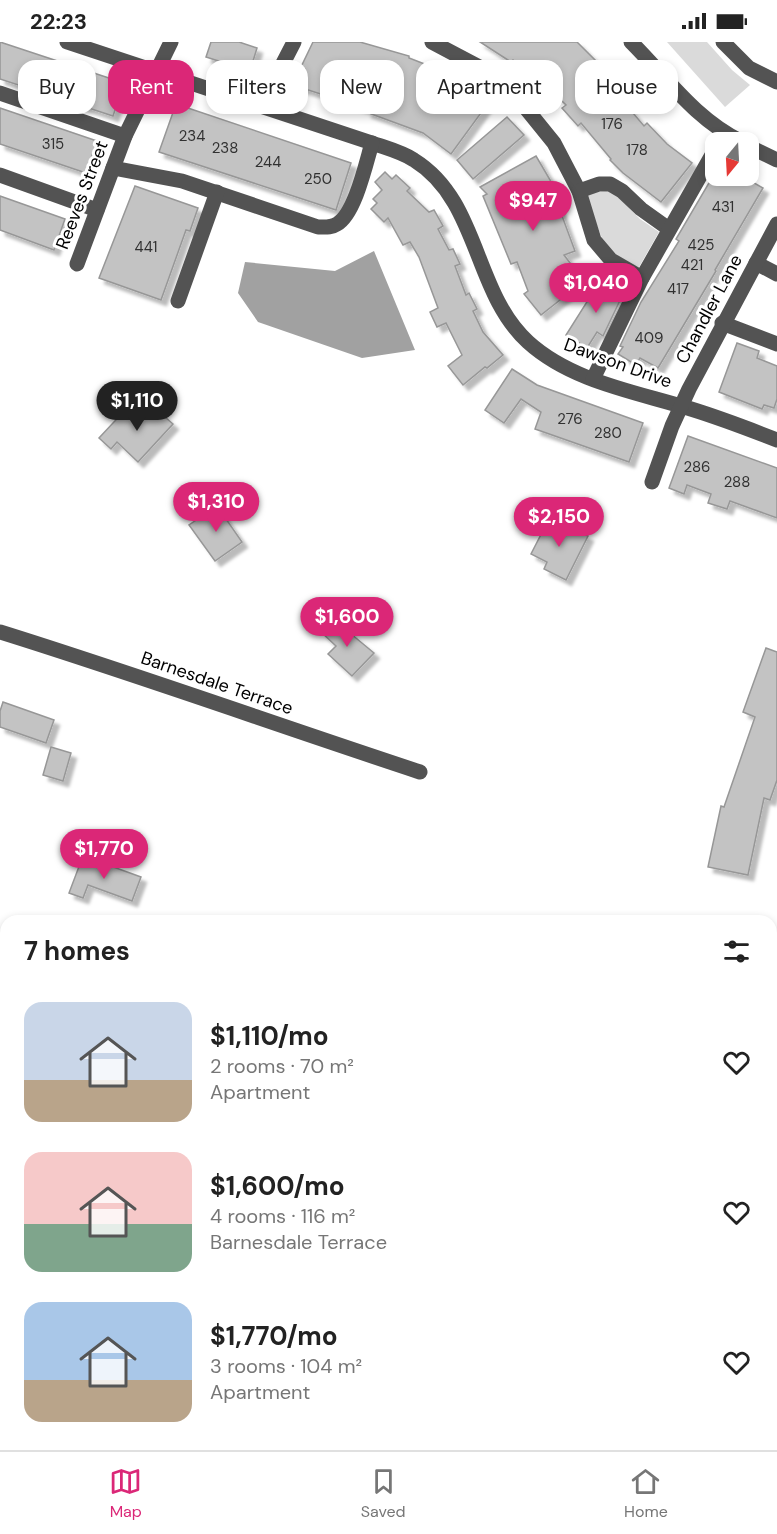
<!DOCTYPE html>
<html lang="en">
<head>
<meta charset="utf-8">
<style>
  :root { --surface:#fff; --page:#f2f2f2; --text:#222; --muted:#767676; --line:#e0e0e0; --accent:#db2777 }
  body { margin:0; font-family:"DM Sans",sans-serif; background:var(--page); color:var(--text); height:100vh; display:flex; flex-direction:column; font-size:22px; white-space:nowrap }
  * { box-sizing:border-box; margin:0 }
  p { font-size:20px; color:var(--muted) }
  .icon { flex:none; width:33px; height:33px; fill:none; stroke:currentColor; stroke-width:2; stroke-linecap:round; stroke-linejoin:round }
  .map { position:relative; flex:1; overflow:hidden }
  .side { position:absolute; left:0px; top:873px; width:777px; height:536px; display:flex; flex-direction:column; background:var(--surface); border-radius:18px 18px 0 0; box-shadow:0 3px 9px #0003 }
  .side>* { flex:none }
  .hud { position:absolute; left:18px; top:18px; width:741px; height:54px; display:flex; gap:12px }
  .needle { width:39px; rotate:198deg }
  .buttons { position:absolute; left:705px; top:90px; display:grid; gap:12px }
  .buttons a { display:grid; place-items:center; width:54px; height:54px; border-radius:12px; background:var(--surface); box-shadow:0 3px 9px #0003; font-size:30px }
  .price { position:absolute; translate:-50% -51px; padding:0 14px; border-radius:21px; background:var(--accent); color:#fff; font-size:20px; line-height:39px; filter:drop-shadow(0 2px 3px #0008) }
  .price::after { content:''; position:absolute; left:50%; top:36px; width:18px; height:14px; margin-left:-9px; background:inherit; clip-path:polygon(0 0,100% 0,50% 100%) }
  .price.current { background:#222; color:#fff }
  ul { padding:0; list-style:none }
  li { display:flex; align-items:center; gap:18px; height:150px; padding:0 24px }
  li span { display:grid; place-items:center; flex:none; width:168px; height:120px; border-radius:18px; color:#555 }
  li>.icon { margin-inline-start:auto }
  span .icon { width:72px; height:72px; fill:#fffc; stroke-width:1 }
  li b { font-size:26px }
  h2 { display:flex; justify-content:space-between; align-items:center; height:72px; padding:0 24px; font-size:26px }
  .pill { padding:0 21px; border-radius:18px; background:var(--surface); box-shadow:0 3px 9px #0003; font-size:21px; line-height:54px }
  .pill.current { background:var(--accent); color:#fff }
  .status { display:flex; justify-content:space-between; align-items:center; height:42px; padding:0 30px; background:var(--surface); direction:ltr }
  .status svg { height:16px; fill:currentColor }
  .menu { display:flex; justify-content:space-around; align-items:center; height:84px; border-top:2px solid var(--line); background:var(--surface); font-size:16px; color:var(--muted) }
  .menu a { display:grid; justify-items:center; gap:3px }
  .menu .current { color:var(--accent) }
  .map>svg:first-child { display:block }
  .green { fill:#dadada }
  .water { fill:#a1a1a1 }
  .building { fill:#c3c3c3; stroke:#979797; stroke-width:1.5; filter:url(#shadow) }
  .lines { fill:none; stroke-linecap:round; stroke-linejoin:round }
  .minor { stroke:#535353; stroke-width:15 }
  .labels { text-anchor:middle; stroke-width:6; stroke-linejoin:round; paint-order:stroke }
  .number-label { font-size:15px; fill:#313131 }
  .street-label { font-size:18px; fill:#000; stroke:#fff }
</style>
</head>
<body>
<div class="status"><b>22:23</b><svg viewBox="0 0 49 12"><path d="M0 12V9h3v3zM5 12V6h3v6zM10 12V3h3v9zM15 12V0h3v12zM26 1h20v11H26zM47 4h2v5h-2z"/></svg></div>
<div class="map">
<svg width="777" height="1408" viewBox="0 0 777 1408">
  <defs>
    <filter id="shadow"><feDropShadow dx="5.5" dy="5.5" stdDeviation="1.5" flood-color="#0004"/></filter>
  </defs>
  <rect width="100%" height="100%" fill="#fff"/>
  <g class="green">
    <polygon points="667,0 707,0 732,28 750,43 725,65"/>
    <polygon points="612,149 640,177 659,190 639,225 629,222 605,204 587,158 587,153 593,150"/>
  </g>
  <polygon class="water" points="374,209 415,308 362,316 258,280 238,251 245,220 335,229"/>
  <g class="building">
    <polygon points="0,0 124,41 113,74 0,37"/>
    <polygon points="211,0 239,0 257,6 250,29 206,15"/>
    <polygon points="313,0 360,0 409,14 409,16 453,33 489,60 451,112 423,91 366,70 367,67 299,45 305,27 301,25"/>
    <polygon points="480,0 577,0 598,21 595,23 618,49 616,51 644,84 647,81 667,102 692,121 661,160 623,131 610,118 611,117 581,81 578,84 562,66 566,63 538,36 537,38 513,18 511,20"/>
    <polygon points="176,62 351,121 336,168 159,110"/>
    <polygon points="0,66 97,99 86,131 0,102"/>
    <polygon points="507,75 524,93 473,137 457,118"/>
    <polygon points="536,114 553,143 551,144 575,209 564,213 584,239 541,273 524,252 528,249 517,220 511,222 483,154 487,152 480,145"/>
    <polygon points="385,130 392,137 396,133 410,146 407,149 429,170 434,168 443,184 438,187 449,208 453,207 460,222 455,224 466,253 469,251 477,267 473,269 483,290 503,313 487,326 485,325 463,343 448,324 462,313 446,281 437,285 430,270 438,266 419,215 410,200 403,203 388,176 384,180 371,167 377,161 373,157 382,148 375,140"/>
    <polygon points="713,134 742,134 763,146 715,228 716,229 658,326 640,316 636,323 618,312 623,305 620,304 641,260 679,199 676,197"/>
    <polygon points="135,144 198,166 190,189 186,188 161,258 99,236"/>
    <polygon points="0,154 65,177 54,208 0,188"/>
    <polygon points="602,236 624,250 603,294 597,290 587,306 566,293"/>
    <polygon points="737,301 759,309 757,316 777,324 777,357 774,366 764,363 762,367 719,350"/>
    <polygon points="512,327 537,343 643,381 629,420 535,387 541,370 521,357 504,381 485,368"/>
    <polygon points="150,362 173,382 138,420 117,400 111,407 99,396 127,366 137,376"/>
    <polygon points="688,394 777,426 777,476 730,459 727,467 708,461 711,452 687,443 684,452 669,446"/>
    <polygon points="217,464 242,500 215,519 189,483"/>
    <polygon points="550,475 588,494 566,538 544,527 547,520 531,512"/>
    <polygon points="333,577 374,611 352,634 328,612 336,604 321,590"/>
    <polygon points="766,606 777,610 777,738 770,758 764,756 748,833 708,825 721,764 724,765 755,675 743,670"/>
    <polygon points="3,660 54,678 46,701 0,685 0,669"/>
    <polygon points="51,705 71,711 63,739 43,733"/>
    <polygon points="83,814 141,835 132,859 88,843 83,856 69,851"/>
  </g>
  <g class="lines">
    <g class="minor">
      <path d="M67 0 372 101C386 106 402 110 414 118 480 159 473 250 528 300 572 340 637 350 691 367 720 376 749 387 777 398"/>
      <polyline points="432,0 481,26 520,59 554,101 579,149 594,198 611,218 642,236"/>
      <path d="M631 0C667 36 695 77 742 100"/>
      <polyline points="723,0 749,26 777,40"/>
      <polyline points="0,51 125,94"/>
      <polyline points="261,64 294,0"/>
      <polyline points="748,104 777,118"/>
      <path d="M113 126 182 139 318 185C325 185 331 186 337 182 355 172 366 121 372 101"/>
      <polyline points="0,133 97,168"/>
      <polyline points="579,149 599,142 610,142 622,149 641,167 669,187"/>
      <polyline points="756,221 777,232"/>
      <polyline points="77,222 125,94 171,0"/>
      <polyline points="178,259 217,150"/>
      <polyline points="722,281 777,302"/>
      <polyline points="593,337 642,236 716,106"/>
      <polyline points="652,440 672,384 689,347 777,182"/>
      <path d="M0 590C141 634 280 684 420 730"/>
      <polyline points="771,974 777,956"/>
      <polyline points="771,1120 777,1123"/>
      <polyline points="0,1131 6,1130"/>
      <polyline points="90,1408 92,1402"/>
    </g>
  </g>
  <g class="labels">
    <g class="number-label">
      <text x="612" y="87">176</text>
      <text x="192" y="99">234</text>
      <text x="53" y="107">315</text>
      <text x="225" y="111">238</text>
      <text x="637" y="113">178</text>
      <text x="268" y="125">244</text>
      <text x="318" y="142">250</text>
      <text x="723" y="170">431</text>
      <text x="701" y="208">425</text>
      <text x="146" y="210">441</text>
      <text x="692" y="228">421</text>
      <text x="678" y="252">417</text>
      <text x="649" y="301">409</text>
      <text x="570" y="382">276</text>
      <text x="608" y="396">280</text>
      <text x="697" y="430">286</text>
      <text x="737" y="445">288</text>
    </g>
    <g class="street-label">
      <text transform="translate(82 153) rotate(-69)" y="6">Reeves Street</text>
      <text transform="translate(709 267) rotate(-62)" y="6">Chandler Lane</text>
      <text transform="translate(618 321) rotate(20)" y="6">Dawson Drive</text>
      <text transform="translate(217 641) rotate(19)" y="6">Barnesdale Terrace</text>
    </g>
  </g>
</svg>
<div class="buttons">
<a><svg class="needle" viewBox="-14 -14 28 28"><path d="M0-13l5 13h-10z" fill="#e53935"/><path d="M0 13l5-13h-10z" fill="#767676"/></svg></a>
</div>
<b class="price" style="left:533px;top:190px">$947</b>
<b class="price" style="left:596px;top:272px">$1,040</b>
<b class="price current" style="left:137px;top:390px">$1,110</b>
<b class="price" style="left:216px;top:491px">$1,310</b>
<b class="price" style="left:559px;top:506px">$2,150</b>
<b class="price" style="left:347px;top:606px">$1,600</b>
<b class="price" style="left:104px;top:838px">$1,770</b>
<div class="hud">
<a class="pill">Buy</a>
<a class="pill current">Rent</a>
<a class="pill">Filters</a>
<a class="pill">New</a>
<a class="pill">Apartment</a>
<a class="pill">House</a>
</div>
<section class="side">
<h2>7 homes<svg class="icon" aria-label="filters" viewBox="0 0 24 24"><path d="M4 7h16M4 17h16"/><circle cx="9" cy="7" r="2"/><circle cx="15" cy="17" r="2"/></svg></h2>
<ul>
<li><span style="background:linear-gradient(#c9d6e8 65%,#b9a48a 0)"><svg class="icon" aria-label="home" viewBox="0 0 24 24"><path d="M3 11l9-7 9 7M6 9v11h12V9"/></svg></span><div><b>$1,110/mo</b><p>2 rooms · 70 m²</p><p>Apartment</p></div><svg class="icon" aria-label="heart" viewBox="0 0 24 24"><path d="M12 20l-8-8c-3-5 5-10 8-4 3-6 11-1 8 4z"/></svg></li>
<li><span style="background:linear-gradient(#f6c9c9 60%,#7fa58c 0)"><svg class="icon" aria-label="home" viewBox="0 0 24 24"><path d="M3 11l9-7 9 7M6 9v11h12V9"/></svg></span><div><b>$1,600/mo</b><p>4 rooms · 116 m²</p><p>Barnesdale Terrace</p></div><svg class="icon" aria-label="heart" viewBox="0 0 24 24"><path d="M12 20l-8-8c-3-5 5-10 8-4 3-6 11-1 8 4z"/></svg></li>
<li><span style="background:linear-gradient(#a9c7e8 65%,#b9a48a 0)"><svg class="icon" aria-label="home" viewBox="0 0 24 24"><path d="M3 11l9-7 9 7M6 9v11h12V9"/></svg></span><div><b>$1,770/mo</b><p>3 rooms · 104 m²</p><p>Apartment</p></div><svg class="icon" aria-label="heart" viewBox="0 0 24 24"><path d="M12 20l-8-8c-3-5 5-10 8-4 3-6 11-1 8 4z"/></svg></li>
</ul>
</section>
</div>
<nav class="menu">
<a class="current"><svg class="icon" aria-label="map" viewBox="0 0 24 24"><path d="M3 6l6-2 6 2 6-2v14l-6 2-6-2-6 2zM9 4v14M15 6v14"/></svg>Map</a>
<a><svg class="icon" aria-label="saved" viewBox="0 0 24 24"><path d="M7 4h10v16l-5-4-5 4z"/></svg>Saved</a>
<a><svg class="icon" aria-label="home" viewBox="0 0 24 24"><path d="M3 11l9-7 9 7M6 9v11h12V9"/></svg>Home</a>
</nav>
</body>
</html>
